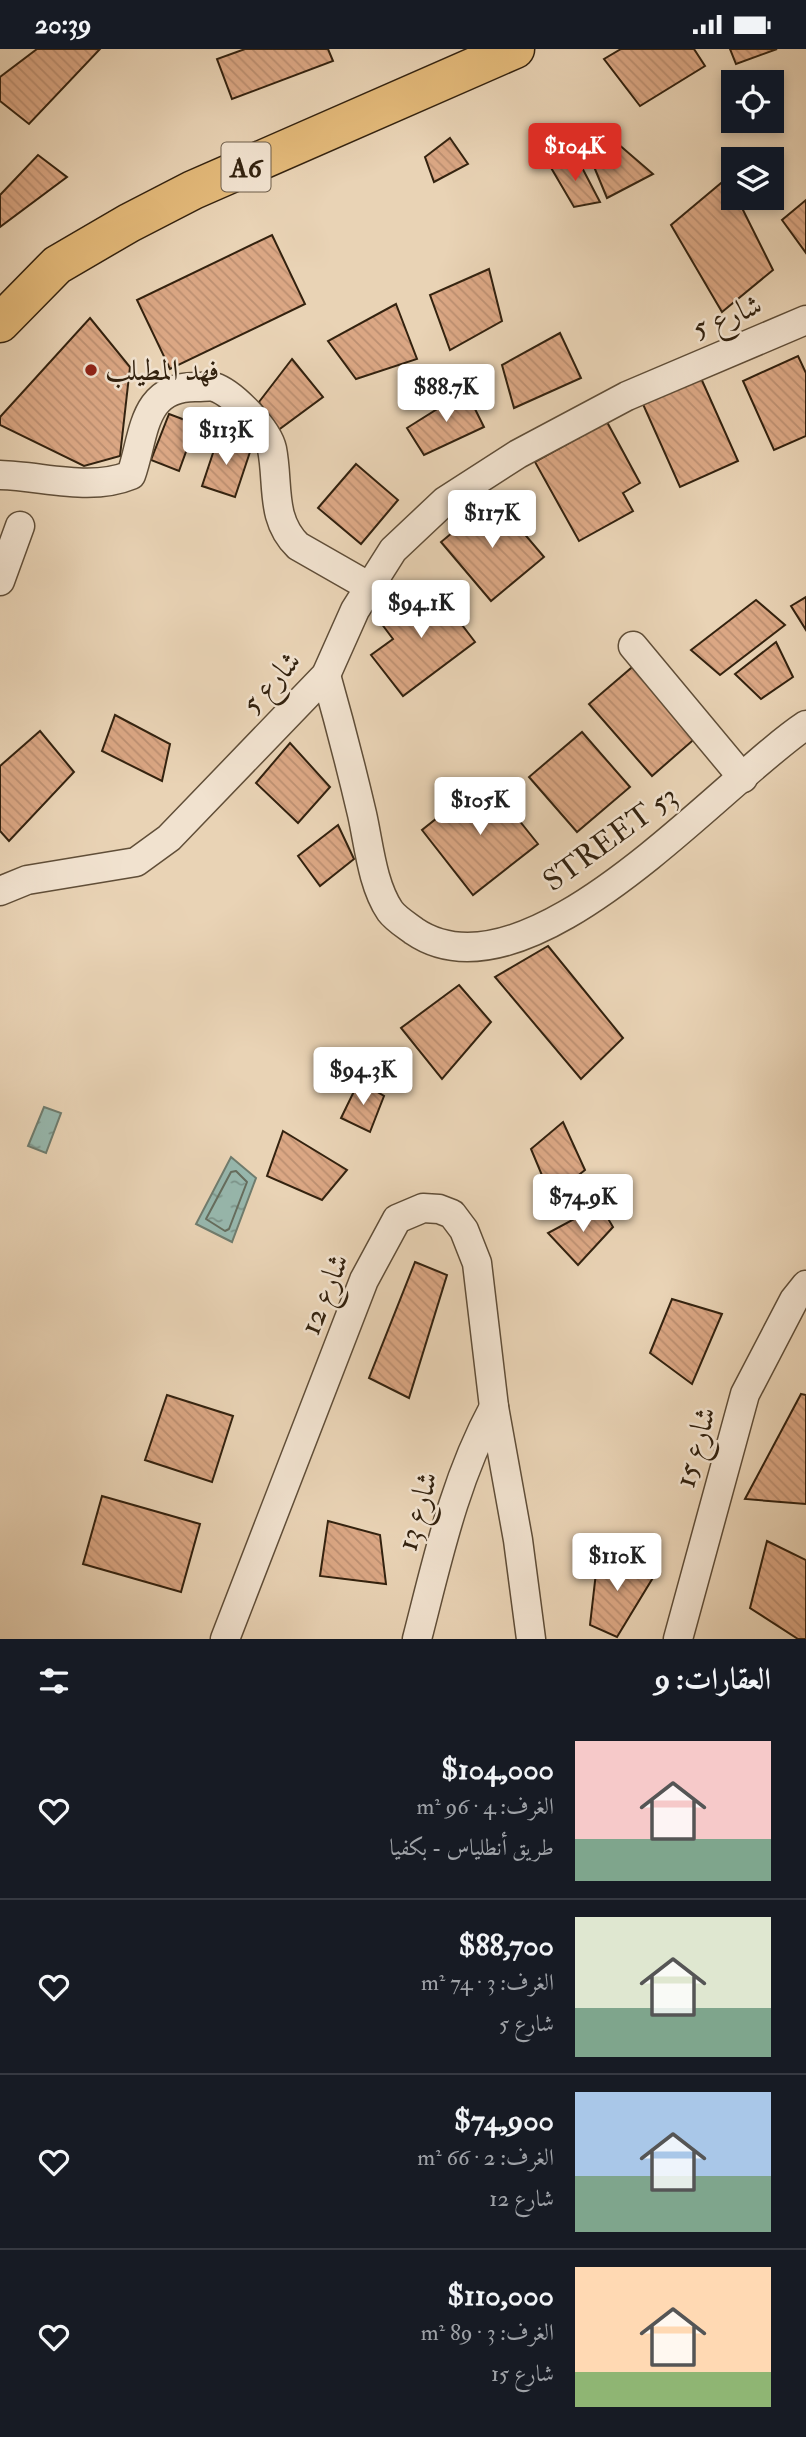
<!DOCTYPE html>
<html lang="ar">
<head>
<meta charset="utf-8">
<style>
  :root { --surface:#171b24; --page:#242831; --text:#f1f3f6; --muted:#9ea1a6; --line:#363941; --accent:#d93025 }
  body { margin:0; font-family:"IM FELL Double Pica",Amiri,serif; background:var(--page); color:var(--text); direction:rtl; height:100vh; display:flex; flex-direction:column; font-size:26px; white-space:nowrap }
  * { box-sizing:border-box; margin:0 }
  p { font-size:23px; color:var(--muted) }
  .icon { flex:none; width:38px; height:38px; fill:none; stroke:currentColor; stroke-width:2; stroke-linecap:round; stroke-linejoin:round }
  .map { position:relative; height:1590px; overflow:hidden; direction:ltr }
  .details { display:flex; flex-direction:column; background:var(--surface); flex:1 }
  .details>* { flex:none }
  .tools { position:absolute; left:721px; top:21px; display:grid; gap:14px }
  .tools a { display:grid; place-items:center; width:63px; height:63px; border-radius:0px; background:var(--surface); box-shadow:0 4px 10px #0003; font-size:35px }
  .price { position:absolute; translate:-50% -60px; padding:0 16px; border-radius:7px; background:#fff; color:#222; font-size:23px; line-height:46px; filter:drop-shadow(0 2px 4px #0008) }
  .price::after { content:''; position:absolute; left:50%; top:42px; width:21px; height:16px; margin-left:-10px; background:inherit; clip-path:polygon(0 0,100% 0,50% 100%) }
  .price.selected { background:var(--accent); color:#fff }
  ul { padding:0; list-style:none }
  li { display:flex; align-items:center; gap:21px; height:175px; padding:0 35px }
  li+li { border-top:2px solid var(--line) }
  li span { display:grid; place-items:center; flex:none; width:196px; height:140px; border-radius:0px; color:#555 }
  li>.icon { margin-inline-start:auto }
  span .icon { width:84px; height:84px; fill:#fffc; stroke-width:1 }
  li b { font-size:30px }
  h2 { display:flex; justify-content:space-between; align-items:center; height:84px; padding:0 35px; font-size:30px }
  .status { display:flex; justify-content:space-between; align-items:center; height:49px; padding:0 35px; background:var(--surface); direction:ltr }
  .status svg { height:19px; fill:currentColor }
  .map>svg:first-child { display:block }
  .water { fill:url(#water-ripples); stroke:#6f7c6e; stroke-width:2 }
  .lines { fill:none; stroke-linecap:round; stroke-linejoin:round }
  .shore { stroke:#656d5e; stroke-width:2 }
  .building { fill:url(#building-back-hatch); stroke:#33220f; stroke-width:2 }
  .minor-casing { stroke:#604e38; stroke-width:31 }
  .trunk-casing { stroke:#33220f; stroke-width:41 }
  .minor { stroke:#f1e2cf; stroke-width:28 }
  .trunk { stroke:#e4ba7a; stroke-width:38 }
  .poi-dot { fill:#8f2418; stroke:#f1e2cf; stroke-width:2.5 }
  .labels { text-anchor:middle; stroke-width:5; stroke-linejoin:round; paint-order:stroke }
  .shield { fill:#f1e2cf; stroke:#6c5c49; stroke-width:2 }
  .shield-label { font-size:28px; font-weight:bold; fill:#33220f }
  .street-label { font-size:30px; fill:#33220f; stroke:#f1e2cf }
  .poi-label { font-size:30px; fill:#33220f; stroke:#f1e2cf; text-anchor:start }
</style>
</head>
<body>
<div class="status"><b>20:39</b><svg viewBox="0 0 49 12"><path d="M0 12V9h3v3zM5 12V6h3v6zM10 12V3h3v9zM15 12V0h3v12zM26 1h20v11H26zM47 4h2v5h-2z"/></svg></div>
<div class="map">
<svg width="806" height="1590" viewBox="0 0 806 1590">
  <defs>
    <pattern id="water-ripples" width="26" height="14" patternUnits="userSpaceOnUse" patternTransform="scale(1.75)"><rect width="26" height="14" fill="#97b8ae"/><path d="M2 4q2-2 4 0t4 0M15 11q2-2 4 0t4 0" fill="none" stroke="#7c958c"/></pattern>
    <pattern id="building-back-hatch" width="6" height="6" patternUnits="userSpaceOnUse" patternTransform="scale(1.75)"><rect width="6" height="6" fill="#dba784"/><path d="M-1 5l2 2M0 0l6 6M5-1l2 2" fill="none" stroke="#bc8f71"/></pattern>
  </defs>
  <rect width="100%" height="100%" fill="#e9d3b5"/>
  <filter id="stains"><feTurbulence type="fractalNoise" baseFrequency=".00286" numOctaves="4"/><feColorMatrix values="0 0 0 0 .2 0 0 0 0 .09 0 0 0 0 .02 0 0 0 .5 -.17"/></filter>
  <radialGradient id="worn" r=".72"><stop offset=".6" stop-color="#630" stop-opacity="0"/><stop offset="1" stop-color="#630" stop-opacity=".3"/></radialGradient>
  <g class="water">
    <polygon points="44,1058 61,1064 46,1104 28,1097"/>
    <polygon points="231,1108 256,1129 232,1193 196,1175"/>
  </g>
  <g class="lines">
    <polygon class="shore" points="236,1122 247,1133 229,1180 225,1182 206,1170 231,1123"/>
  </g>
  <g class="building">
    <polygon points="37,0 100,0 29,75 0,52 0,28"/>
    <polygon points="245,0 328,0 333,12 232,50 217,10"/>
    <polygon points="621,0 694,0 705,17 640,57 604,10"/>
    <polygon points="730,0 777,0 736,15"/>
    <polygon points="610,88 653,125 607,149 585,96"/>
    <polygon points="450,89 468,115 434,133 425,108"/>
    <polygon points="38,106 67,128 0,178 0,146"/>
    <polygon points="577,109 600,153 574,158 550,117"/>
    <polygon points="727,129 733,149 737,149 773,221 722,263 671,176"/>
    <polygon points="806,151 806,204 782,171"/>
    <polygon points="272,186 305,255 170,320 137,251"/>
    <polygon points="489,220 502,272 450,301 430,246"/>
    <polygon points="396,255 417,310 356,330 328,292"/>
    <polygon points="90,269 130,318 120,407 84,417 0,376 0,368"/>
    <polygon points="560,284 581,329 514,359 502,316"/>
    <polygon points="798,307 806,324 806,387 774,401 743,332"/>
    <polygon points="292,310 323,348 277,382 259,353"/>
    <polygon points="700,327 738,412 680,438 642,353"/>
    <polygon points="466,342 484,378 424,406 407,379"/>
    <polygon points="169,365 196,375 179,422 151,411"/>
    <polygon points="607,373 640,434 623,444 633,462 579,492 535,413"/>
    <polygon points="218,389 251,400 235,448 202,437"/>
    <polygon points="356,415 398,451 361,495 318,459"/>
    <polygon points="494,449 544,508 491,552 441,493"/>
    <polygon points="431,535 475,593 403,647 371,606 393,590 381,574"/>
    <polygon points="806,548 806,581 791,557"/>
    <polygon points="756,551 785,576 720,626 691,601"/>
    <polygon points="776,593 793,628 761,650 735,625"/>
    <polygon points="637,614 699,686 652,727 589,655"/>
    <polygon points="115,666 170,695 162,732 102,702"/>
    <polygon points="40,682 74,723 9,792 0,782 0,717"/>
    <polygon points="582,683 630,738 577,783 529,728"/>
    <polygon points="290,694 330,738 298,774 256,734"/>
    <polygon points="486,730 538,795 473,846 422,781"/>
    <polygon points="338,776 354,810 320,837 298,807"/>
    <polygon points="548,897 623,989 581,1030 495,928"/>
    <polygon points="459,936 491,973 442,1030 401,979"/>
    <polygon points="359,1032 384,1047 370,1083 341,1069"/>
    <polygon points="563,1073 585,1121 551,1148 531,1100"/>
    <polygon points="283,1082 347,1121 322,1151 267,1127"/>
    <polygon points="600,1156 613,1178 578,1216 548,1184"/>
    <polygon points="415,1213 447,1226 409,1349 369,1329"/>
    <polygon points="672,1250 722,1265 692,1335 650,1304"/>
    <polygon points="801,1345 806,1346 806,1455 745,1450"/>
    <polygon points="167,1346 233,1367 212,1433 145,1411"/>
    <polygon points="102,1447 200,1475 181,1543 83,1515"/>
    <polygon points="328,1472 380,1486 386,1535 320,1527"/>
    <polygon points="767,1492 806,1511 806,1590 798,1590 750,1559"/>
    <polygon points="598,1506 657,1522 617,1588 590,1576"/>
  </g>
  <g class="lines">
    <g class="minor-casing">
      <g id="minor">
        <path d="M0 426C43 427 90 443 131 426 145 387 141 336 198 338 203 338 210 337 214 338 233 344 268 381 272 400 279 435 270 470 298 497L368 537"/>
        <polyline points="0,532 20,477"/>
        <polyline points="633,597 743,729"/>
        <path d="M326 626C339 672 351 718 362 765 369 796 372 835 390 862 396 870 406 876 414 882 528 960 720 733 806 676"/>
        <polyline points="0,842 27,831 136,813 169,789 326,626 355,561 393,501 445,452 518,405 627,347 806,271"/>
        <polyline points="225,1590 364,1231 397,1170 423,1159 439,1160 452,1165 464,1181 477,1214 494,1358 518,1491 531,1590"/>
        <path d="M417 1590C438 1509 454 1432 494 1358"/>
        <polyline points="678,1590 745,1345 794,1251 806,1236"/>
      </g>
    </g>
    <g class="trunk-casing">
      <polyline id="trunk" points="0,274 57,216 129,174 193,141 515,0"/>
    </g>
    <use href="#minor" class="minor"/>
    <use href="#trunk" class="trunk"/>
  </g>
  <circle class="poi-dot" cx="91" cy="321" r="7"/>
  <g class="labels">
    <rect class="shield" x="221.5" y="93.5" width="49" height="49" rx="5"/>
    <g class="shield-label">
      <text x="246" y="128">A6</text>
    </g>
    <g class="street-label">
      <text transform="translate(727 267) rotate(-22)" y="10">شارع 5</text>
      <text transform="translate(271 633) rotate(-48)" y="10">شارع 5</text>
      <text transform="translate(610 789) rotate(-36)" y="10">STREET 53</text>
      <text transform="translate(324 1245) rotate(-68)" y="10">شارع 12</text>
      <text transform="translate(695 1398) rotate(-74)" y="10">شارع 15</text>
      <text transform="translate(417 1462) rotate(-74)" y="10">شارع 13</text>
    </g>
    <g class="poi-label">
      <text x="105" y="331">فهد المطيلب</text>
    </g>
  </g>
  <rect width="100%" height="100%" filter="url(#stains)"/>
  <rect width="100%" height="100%" fill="url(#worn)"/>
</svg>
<div class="tools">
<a><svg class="icon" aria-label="locate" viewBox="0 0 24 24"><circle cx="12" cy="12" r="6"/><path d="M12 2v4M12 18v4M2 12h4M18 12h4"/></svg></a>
<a><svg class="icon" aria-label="layers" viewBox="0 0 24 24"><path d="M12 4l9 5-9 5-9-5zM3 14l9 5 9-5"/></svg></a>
</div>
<b class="price selected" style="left:575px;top:134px">$104K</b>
<b class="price" style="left:446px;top:375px">$88.7K</b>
<b class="price" style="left:226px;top:418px">$113K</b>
<b class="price" style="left:492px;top:501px">$117K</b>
<b class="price" style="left:421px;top:591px">$94.1K</b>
<b class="price" style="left:480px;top:788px">$105K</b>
<b class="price" style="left:363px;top:1058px">$94.3K</b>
<b class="price" style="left:583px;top:1185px">$74.9K</b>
<b class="price" style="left:617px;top:1544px">$110K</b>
</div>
<section class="details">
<h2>العقارات: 9<svg class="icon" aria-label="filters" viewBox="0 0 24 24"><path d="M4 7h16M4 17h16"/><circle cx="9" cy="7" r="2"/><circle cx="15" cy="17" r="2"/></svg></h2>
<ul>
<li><span style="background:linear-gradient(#f6c9c9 70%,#7fa58c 0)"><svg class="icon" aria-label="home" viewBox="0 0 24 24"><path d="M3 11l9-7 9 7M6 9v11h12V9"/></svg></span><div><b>$104,000</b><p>الغرف: 4 · 96 m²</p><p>طريق أنطلياس - بكفيا</p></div><svg class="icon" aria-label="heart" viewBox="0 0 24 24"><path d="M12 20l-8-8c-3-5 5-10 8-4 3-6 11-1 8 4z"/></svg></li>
<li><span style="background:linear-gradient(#dfe7d0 65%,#7fa58c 0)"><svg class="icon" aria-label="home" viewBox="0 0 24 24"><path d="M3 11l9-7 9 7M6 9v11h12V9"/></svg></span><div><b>$88,700</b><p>الغرف: 3 · 74 m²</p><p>شارع 5</p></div><svg class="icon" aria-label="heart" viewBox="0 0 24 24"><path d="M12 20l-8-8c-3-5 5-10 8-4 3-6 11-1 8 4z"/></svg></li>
<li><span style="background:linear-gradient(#a9c7e8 60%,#7fa58c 0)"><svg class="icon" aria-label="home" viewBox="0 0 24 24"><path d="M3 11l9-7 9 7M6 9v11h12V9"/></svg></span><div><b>$74,900</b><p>الغرف: 2 · 66 m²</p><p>شارع 12</p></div><svg class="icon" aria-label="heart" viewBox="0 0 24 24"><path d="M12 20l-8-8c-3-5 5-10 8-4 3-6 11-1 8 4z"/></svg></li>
<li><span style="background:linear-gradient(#ffd9b3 75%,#8fb573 0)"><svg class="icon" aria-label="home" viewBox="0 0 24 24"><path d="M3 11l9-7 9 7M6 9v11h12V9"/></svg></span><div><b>$110,000</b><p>الغرف: 3 · 89 m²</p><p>شارع 15</p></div><svg class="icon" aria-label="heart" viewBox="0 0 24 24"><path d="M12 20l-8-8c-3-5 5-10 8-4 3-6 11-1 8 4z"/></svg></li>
</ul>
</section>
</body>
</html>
